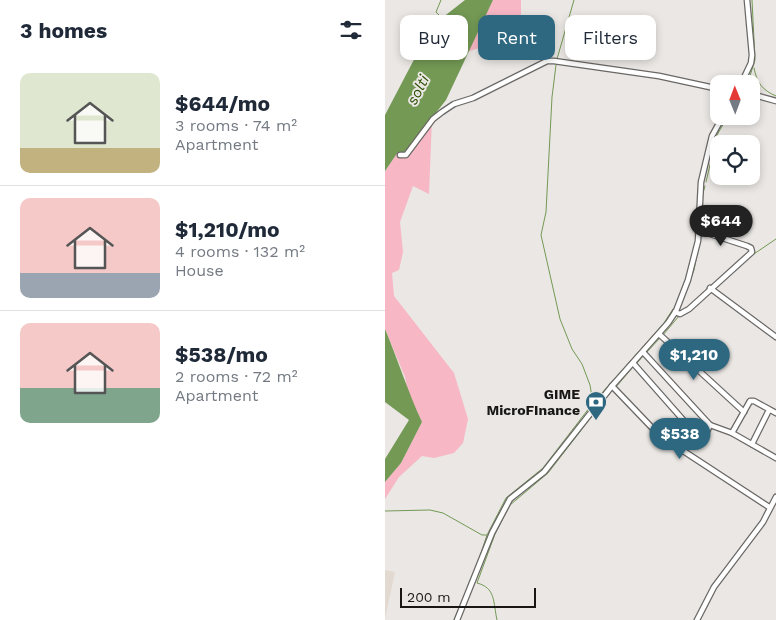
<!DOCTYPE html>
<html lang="en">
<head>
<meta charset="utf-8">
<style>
  :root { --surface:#fff; --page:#f2f2f3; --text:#1f2937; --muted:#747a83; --line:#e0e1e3; --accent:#2d6880 }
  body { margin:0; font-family:"Work Sans",sans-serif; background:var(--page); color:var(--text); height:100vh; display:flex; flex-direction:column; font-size:19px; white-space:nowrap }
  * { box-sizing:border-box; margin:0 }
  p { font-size:16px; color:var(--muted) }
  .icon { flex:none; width:28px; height:28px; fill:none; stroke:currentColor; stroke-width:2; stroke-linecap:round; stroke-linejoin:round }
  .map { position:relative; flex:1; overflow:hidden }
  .side { display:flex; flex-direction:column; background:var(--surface); width:385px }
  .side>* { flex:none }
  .guide { position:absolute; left:15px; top:15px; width:300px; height:45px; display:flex; gap:10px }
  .needle { width:32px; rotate:359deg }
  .controls { position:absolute; left:325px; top:75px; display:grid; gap:10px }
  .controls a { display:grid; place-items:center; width:50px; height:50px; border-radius:10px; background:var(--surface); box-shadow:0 2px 8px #0003; font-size:25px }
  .scale { position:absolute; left:15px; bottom:12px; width:136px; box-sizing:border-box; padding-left:5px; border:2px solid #181716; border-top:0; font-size:14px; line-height:18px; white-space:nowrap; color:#181716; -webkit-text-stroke:4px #eae7e4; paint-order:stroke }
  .price { position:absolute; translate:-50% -42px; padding:0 11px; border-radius:18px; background:var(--accent); color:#fff; font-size:16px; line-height:32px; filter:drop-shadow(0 1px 2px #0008) }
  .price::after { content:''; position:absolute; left:50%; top:30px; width:15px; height:11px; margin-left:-8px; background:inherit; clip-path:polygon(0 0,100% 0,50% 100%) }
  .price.current { background:#222; color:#fff }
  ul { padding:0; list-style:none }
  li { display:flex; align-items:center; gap:15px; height:125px; padding:0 20px }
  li+li { border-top:1px solid var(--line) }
  li span { display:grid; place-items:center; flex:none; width:140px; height:100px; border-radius:10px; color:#555 }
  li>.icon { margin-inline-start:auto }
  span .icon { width:60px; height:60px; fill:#fffc; stroke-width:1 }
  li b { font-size:21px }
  h2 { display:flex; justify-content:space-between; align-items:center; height:60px; padding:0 20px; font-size:21px }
  .tag { padding:0 18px; border-radius:10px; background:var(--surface); box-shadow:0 2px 8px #0003; font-size:18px; line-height:45px }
  .tag.current { background:var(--accent); color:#fff }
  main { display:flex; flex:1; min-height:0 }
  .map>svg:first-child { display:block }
  .built { fill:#e2d9d1 }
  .green { fill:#f8b7c4 }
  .water { fill:#739954 }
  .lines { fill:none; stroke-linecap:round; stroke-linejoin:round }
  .stream { stroke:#739954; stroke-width:1 }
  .minor-casing { stroke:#6a6866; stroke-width:7 }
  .minor { stroke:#fff; stroke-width:4.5 }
  .labels { text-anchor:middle; stroke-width:4; stroke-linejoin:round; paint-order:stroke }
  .poi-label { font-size:14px; font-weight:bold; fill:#181716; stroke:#eae7e4; text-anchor:end }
  .water-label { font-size:15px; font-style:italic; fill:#2b4f00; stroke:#eae7e4 }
</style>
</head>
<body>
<main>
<section class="side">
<h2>3 homes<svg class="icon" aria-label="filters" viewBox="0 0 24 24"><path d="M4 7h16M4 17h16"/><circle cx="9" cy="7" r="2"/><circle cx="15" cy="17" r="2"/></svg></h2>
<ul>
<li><span style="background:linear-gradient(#dfe7d0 75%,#c2b280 0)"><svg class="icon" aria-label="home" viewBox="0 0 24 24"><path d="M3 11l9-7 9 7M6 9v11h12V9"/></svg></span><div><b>$644/mo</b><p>3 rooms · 74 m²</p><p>Apartment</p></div></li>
<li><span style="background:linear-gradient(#f6c9c9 75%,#9aa5b1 0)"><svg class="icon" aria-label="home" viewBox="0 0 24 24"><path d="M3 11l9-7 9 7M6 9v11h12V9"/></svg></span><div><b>$1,210/mo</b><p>4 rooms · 132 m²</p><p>House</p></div></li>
<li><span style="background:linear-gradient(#f6c9c9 65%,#7fa58c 0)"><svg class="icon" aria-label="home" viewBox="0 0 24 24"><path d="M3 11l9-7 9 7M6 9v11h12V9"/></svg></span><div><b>$538/mo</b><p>2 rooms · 72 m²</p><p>Apartment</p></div></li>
</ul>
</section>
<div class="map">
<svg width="391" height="620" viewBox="0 0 391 620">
  <rect width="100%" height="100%" fill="#eae7e4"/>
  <polygon class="built" points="0,570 10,572 0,619"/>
  <g class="green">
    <polygon points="108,0 136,0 136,30 128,45 100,46 82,52"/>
    <polygon points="47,118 44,194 28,186 15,222 18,252 14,270 7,273 9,296 69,373 83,419 78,443 69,453 49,458 37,456 14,477 0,499 0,482 16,463 37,422 23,393 20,377 0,329 0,171 13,152"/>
  </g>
  <g class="water">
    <polygon points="80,0 108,0 61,100 24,147 19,152 13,152 0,171 0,115 34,50 44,38 53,36 57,27 57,18"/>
    <path d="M0 329C13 360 23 392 37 422L16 463 0 482V459L24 420 0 402Z"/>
  </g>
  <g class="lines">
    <g class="stream">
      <polyline points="53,36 57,27 57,18 51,12 56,0"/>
      <polyline points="172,59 189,0"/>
      <path d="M369 68C372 83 377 90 391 96"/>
      <polyline points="363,82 370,60 367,0"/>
      <polyline points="321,182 332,135 343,116"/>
      <polyline points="317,197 320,186"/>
      <polyline points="317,229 317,207"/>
      <polyline points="363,258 391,239"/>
      <polyline points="294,310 309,270 316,233"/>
      <polyline points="278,335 294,316"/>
      <polyline points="261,353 275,338"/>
      <polyline points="252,363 259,355"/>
      <polyline points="231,387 248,367"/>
      <polyline points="208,403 279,323 288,309"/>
      <polyline points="0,511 45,510 58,513 97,535 102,535 121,498 158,468 208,403 205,385 197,364 187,349 175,319 156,235 161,212 167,97 171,65"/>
      <polyline points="92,565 102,535"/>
      <polyline points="69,620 85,582"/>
      <path d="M112 620C108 602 111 588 92 583L110 534 125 505 163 473 228 389"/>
    </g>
    <g class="minor-casing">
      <g id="minor">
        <polyline points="356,84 366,63 367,55 362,0"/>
        <polyline points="366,94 391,101"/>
        <polyline points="15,155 21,155 48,119 57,112 69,104 88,98 162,61 169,61 274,76 334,89"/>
        <polyline points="325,288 391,337"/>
        <polyline points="290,312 295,314 304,309 367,252 366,248 362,246 313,230"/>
        <polyline points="274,334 359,412"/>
        <polyline points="258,352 325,425 347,433 391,458"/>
        <polyline points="248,363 315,439 319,438 325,425"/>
        <polyline points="227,386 274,435 384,507"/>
        <polyline points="347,433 365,401 369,401 391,413"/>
        <polyline points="367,444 384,410"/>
        <polyline points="72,620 107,533 125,499 159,472 227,386 283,323 291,311 303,280 313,241 316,182 327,136 338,116"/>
        <polyline points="312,620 329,587 378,522 391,497"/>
      </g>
    </g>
    <use href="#minor" class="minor"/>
  </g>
  <defs>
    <g id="bank-pin" transform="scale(1.125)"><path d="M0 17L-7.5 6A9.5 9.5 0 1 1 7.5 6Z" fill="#2d6880" stroke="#eae7e4"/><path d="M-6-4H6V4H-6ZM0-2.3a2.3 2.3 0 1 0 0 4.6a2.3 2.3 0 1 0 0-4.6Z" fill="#fff"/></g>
  </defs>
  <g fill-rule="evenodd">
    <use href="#bank-pin" x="211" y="402"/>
  </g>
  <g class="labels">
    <g class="poi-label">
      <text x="195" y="399">GIME<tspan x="195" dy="16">MicroFInance</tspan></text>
    </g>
    <g class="water-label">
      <text transform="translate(33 90) rotate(-63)" y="5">solti</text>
    </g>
  </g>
</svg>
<div class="controls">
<a><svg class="needle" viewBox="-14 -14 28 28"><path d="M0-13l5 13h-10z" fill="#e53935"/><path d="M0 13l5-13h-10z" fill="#747a83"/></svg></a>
<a><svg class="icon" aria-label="locate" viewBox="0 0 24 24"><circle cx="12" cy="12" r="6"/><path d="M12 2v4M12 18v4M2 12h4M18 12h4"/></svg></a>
</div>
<div class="scale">200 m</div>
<b class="price current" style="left:336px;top:247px">$644</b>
<b class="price" style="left:309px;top:381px">$1,210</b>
<b class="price" style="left:295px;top:460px">$538</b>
<div class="guide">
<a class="tag">Buy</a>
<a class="tag current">Rent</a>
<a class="tag">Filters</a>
</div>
</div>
</main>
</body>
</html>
